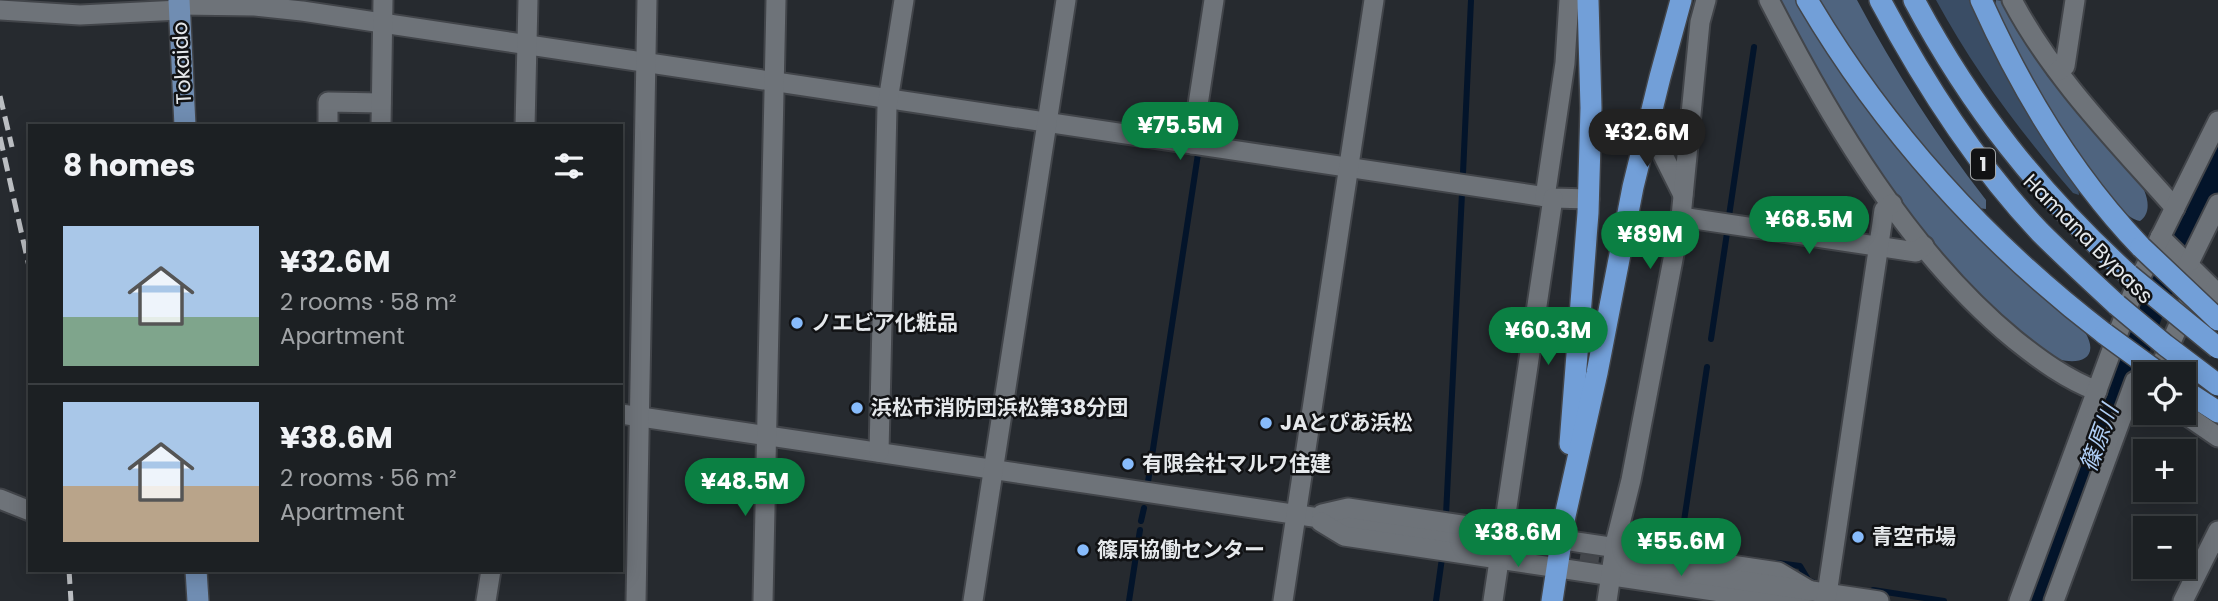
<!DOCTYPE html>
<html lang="en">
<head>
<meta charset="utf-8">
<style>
  :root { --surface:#1c2023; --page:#292d30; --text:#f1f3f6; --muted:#a0a3a6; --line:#3a3e41; --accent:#0b8043 }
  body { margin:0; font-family:Poppins,"Noto Sans JP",sans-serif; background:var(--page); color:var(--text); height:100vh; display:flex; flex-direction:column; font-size:26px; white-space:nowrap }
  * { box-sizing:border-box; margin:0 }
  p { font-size:23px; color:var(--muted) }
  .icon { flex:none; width:38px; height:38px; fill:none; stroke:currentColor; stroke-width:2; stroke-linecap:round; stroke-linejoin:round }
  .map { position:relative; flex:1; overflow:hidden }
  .details { position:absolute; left:28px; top:124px; width:595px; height:448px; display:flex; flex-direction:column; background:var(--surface); border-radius:0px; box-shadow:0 4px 18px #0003,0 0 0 2px var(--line) }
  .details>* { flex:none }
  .buttons { position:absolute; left:2133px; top:362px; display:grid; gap:14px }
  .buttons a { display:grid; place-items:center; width:63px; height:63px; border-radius:0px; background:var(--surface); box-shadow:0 4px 18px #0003,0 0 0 2px var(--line); font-size:35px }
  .price { position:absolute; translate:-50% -60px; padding:0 16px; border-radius:24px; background:var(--accent); color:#fff; font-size:23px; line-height:46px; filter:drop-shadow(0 2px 4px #0008) }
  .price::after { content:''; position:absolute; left:50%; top:42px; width:21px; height:16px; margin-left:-10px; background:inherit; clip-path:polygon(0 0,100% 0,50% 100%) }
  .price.on { background:#222; color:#fff }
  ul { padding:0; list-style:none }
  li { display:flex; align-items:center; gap:21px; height:175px; padding:0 35px }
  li+li { border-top:2px solid var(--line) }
  li span { display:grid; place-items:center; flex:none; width:196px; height:140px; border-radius:0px; color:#555 }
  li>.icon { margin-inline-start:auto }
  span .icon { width:84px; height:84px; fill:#fffc; stroke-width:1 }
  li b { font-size:30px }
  h2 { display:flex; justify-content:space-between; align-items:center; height:84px; padding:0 35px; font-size:30px }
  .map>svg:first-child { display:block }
  .green { fill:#3a4d65 }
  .forest { fill:#4f647f }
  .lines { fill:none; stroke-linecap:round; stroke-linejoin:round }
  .stream { stroke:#03142a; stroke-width:6 }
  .river { stroke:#03142a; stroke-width:35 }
  .minor-tunnel { stroke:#43464b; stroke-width:19; stroke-dasharray:19 10; stroke-linecap:butt }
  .minor-casing { stroke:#42454a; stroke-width:23 }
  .major-casing { stroke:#42454a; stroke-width:24 }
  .highway-casing { stroke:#42454a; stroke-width:24 }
  .minor { stroke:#6e7379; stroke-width:19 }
  .major { stroke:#708db2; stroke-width:21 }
  .highway { stroke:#729fd8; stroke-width:21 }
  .rail { stroke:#bbbec2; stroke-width:5; stroke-dasharray:14 7; stroke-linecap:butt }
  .highway-bridge-casing { stroke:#42454a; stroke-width:24; stroke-linecap:butt }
  .highway-bridge { stroke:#729fd8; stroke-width:21 }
  .poi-dot { fill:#87bbfb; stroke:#111214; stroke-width:2.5 }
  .labels { text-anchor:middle; stroke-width:5; stroke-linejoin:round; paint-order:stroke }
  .shield { fill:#111214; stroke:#a5a8aa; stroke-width:2 }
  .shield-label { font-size:19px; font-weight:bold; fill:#e5e8eb }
  .street-label { font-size:21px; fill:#e5e8eb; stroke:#111214 }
  .poi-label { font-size:21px; font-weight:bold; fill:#e5e8eb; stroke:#111214; text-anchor:start }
  .water-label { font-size:23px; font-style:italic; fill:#b0cff6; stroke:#111214 }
</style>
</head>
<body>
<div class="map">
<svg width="2218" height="601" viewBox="0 0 2218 601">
  <rect width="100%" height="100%" fill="#262a2f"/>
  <path class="green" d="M1936 0H1970C2000 68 2036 127 2078 188L2079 195 2073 193C2021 133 1974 70 1936 0Z"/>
  <g class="forest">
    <path d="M1778 0H1795L1829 54 1929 185 2016 273 2085 332C2104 364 2068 367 2047 354 1926 271 1848 125 1778 0Z"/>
    <path d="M1818 0H1857C1895 71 1937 137 1986 200V209L1978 208C1918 143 1866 75 1818 0Z"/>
    <path d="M1996 0 2003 1 2138 179C2146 191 2154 211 2140 221 2103 217 2013 44 1995 6Z"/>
  </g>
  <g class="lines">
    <g class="stream">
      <polyline points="1463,173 1471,0"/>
      <polyline points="1729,216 1754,47"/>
      <polyline points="1711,339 1727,233"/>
      <polyline points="1148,482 1198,154"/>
      <polyline points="1446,515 1462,193"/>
      <polyline points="1141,521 1144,508"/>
      <polyline points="1687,549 1680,548 1707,367"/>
      <polyline points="1777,563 1800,566 1809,581 1813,582"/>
      <polyline points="1873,590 1944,601"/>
      <polyline points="1129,601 1140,530"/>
      <polyline points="1436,601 1442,558"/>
    </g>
    <polyline class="river" points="2039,601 2151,297 2218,163"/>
    <polyline class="minor-tunnel" points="1494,544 1624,563"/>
    <g class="minor-casing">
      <g id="minor">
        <path d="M1769 0C1831 121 1909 253 2015 340 2040 360 2066 379 2097 391"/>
        <path d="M2012 0C2053 78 2117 142 2175 208"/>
        <polyline points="179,5 255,6 302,11 1553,198 1589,199"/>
        <polyline points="0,10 80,15 180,10"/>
        <polyline points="2058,71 2065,66 2075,0"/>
        <polyline points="1648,125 1683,195"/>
        <polyline points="328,126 328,102 381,103"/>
        <polyline points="381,126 383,0"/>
        <polyline points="525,126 528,0"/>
        <polyline points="1192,144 1214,0"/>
        <polyline points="1545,197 1565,63 1569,0"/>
        <polyline points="1681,217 1916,252 1924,246"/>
        <polyline points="2160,237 2218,294"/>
        <polyline points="2188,265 2218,204"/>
        <polyline points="2157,374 2200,277"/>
        <polyline points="2183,413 2218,437"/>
        <polyline points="621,414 1494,544"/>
        <polyline points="879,452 887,107 904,0"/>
        <polyline points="0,499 30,511"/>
        <polyline points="1322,514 1348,508 1778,572 1810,591"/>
        <polyline points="1321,522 1344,536 1774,600 1810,591"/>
        <polyline points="1624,563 1879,601"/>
        <polyline points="486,601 491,570"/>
        <polyline points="636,601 647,0"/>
        <polyline points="763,601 776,0"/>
        <polyline points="973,601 1066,0"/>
        <polyline points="1283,601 1374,0"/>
        <polyline points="1493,601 1553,198"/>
        <polyline points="1607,601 1616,540 1631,480 1681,217 1700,22 1706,0"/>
        <polyline points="1826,601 1884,210 1892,204"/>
        <polyline points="2019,601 2134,290 2218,121"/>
        <polyline points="2054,601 2135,381"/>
        <polyline points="2183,601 2218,531"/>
      </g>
    </g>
    <g class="major-casing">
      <g id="major">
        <polyline points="179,0 185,126"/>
        <polyline points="196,570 198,601"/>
      </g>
    </g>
    <g class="highway-casing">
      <g id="highway">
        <path d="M1807 0C1883 129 1986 243 2105 334"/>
        <path d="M1880 0C1924 83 1975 163 2040 232 2065 257 2091 281 2117 305"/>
        <path d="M1914 0C1971 107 2039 193 2129 275"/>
        <path d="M1981 0C2021 89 2073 176 2141 247"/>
        <polyline points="2184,390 2218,412"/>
        <polyline points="1570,444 1588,213 1591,108 1588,0"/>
        <polyline points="1552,601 1565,516 1597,373 1633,187 1660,77 1681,0"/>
      </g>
    </g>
    <use href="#minor" class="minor"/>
    <use href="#major" class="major"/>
    <use href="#highway" class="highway"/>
    <g class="rail">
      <polyline points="0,96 12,147"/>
      <polyline points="0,137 30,271"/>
      <polyline points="69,570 71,601"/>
    </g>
    <g class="highway-bridge-casing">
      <g id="highway-bridge">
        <polyline points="2141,247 2218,320"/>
        <polyline points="2129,275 2218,348"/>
        <polyline points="2117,305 2165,345 2218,385"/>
        <polyline points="2105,334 2160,374"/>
      </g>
    </g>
    <use href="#highway-bridge" class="highway-bridge"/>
  </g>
  <g class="poi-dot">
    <circle cx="797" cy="323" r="7"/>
    <circle cx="857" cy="408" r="7"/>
    <circle cx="1266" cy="423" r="7"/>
    <circle cx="1128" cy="464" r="7"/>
    <circle cx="1858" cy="537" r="7"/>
    <circle cx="1083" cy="550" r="7"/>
  </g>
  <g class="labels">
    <rect class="shield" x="1971" y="148.5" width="24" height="31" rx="5"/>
    <g class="shield-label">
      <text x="1983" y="171">1</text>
    </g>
    <g class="street-label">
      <text transform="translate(182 63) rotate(-93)" y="7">Tokaido</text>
      <text transform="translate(2088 239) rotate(45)" y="7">Hamana Bypass</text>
    </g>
    <g class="poi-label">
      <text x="811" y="330">ノエビア化粧品</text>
      <text x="871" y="415">浜松市消防団浜松第38分団</text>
      <text x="1280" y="430">JAとぴあ浜松</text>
      <text x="1142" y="471">有限会社マルワ住建</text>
      <text x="1872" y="544">青空市場</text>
      <text x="1097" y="557">篠原協働センター</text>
    </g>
    <g class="water-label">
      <text transform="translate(2099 438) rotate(-70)" y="8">篠原川</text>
    </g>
  </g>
</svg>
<div class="buttons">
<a><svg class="icon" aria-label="locate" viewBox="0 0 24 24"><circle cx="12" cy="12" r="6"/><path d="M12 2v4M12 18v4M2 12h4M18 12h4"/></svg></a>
<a>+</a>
<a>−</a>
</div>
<b class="price" style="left:1180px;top:162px">¥75.5M</b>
<b class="price on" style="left:1647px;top:169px">¥32.6M</b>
<b class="price" style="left:1809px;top:256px">¥68.5M</b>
<b class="price" style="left:1650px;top:271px">¥89M</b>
<b class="price" style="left:1548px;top:367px">¥60.3M</b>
<b class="price" style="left:745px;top:518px">¥48.5M</b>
<b class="price" style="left:1518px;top:569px">¥38.6M</b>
<b class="price" style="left:1681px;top:578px">¥55.6M</b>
<section class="details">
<h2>8 homes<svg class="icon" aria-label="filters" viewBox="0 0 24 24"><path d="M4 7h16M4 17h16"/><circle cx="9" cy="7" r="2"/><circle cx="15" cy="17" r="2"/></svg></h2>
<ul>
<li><span style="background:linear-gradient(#a9c7e8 65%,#7fa58c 0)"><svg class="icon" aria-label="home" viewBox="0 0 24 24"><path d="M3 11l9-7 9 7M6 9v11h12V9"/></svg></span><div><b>¥32.6M</b><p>2 rooms · 58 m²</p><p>Apartment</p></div></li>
<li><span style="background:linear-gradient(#a9c7e8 60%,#b9a48a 0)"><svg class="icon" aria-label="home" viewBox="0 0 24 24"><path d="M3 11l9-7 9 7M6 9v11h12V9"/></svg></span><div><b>¥38.6M</b><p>2 rooms · 56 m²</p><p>Apartment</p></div></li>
</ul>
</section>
</div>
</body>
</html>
